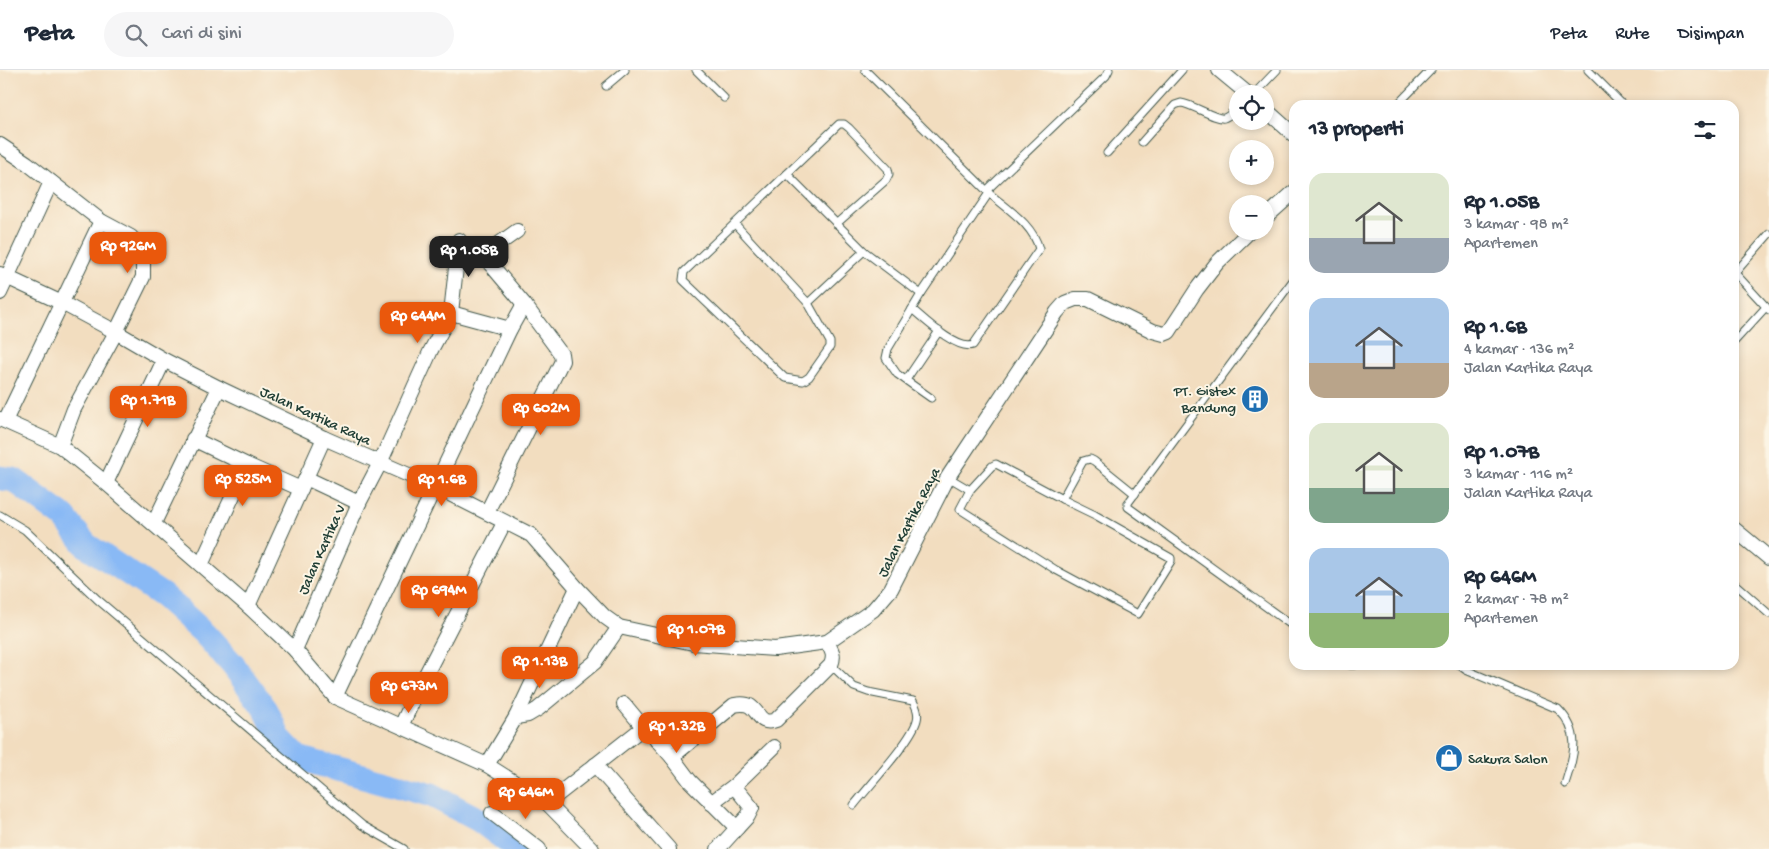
<!DOCTYPE html>
<html lang="id">
<head>
<meta charset="utf-8">
<style>
  :root { --surface:#fff; --page:#f6f6f7; --text:#1f2937; --muted:#747a83; --line:#e0e1e3; --accent:#ea580c }
  body { margin:0; font-family:"Gochi Hand",sans-serif; background:var(--page); color:var(--text); height:100vh; display:flex; flex-direction:column; font-size:19px; white-space:nowrap }
  * { box-sizing:border-box; margin:0 }
  p { font-size:16px; color:var(--muted) }
  .icon { flex:none; width:28px; height:28px; fill:none; stroke:currentColor; stroke-width:2; stroke-linecap:round; stroke-linejoin:round }
  .map { position:relative; flex:1; overflow:hidden }
  .side { position:absolute; left:1289px; top:30px; width:450px; height:570px; display:flex; flex-direction:column; background:var(--surface); border-radius:15px; box-shadow:0 2px 8px #0003 }
  .side>* { flex:none }
  .controls { position:absolute; left:1229px; top:15px; display:grid; gap:10px }
  .controls a { display:grid; place-items:center; width:45px; height:45px; border-radius:50%; background:var(--surface); box-shadow:0 2px 8px #0003; font-size:25px }
  .price { position:absolute; translate:-50% -42px; padding:0 11px; border-radius:10px; background:var(--accent); color:#fff; font-size:16px; line-height:32px; filter:drop-shadow(0 1px 2px #0008) }
  .price::after { content:''; position:absolute; left:50%; top:30px; width:15px; height:11px; margin-left:-8px; background:inherit; clip-path:polygon(0 0,100% 0,50% 100%) }
  .price.selected { background:#222; color:#fff }
  ul { padding:0; list-style:none }
  li { display:flex; align-items:center; gap:15px; height:125px; padding:0 20px }
  li span { display:grid; place-items:center; flex:none; width:140px; height:100px; border-radius:15px; color:#555 }
  li>.icon { margin-inline-start:auto }
  span .icon { width:60px; height:60px; fill:#fffc; stroke-width:1 }
  li b { font-size:21px }
  h2 { display:flex; justify-content:space-between; align-items:center; height:60px; padding:0 20px; font-size:21px }
  header { display:flex; align-items:center; gap:30px; box-sizing:border-box; height:70px; padding:0 25px; background:var(--surface); border-bottom:1px solid var(--line) }
  header strong { font-size:24px }
  nav { display:flex; gap:28px; margin-inline-start:auto; font-size:18px }
  .search { width:350px; height:45px; background:var(--page); display:flex; align-items:center; gap:12px; box-sizing:border-box; padding:0 18px; border-radius:28px; color:var(--muted); font-size:19px }
  .map>svg:first-child { display:block }
  .lines { fill:none; stroke-linecap:round; stroke-linejoin:round }
  .river { stroke:#89b9f5; stroke-width:25 }
  .lane-casing { stroke:#3f5549; stroke-width:9 }
  .street-casing { stroke:#3f5549; stroke-width:16 }
  .lane { stroke:#fff; stroke-width:7 }
  .street { stroke:#fff; stroke-width:14 }
  .labels { text-anchor:middle; stroke-width:4; stroke-linejoin:round; paint-order:stroke }
  .poi-label { font-size:15px; fill:#1f3d34; stroke:#fcf5e5; text-anchor:end }
  .street-label { font-size:15px; fill:#1f3d34; stroke:#fcf5e5 }
</style>
</head>
<body>
<header>
<strong>Peta</strong>
<div class="search"><svg class="icon" aria-label="search" viewBox="0 0 24 24"><circle cx="10" cy="10" r="6"/><path d="M15 15l6 6"/></svg>Cari di sini</div>
<nav><a>Peta</a><a>Rute</a><a>Disimpan</a></nav>
</header>
<div class="map">
<svg width="1769" height="779" viewBox="0 0 1769 779">
  <rect width="100%" height="100%" fill="#fcf5e5"/>
  <filter id="ink" filterUnits="userSpaceOnUse"><feTurbulence type="fractalNoise" baseFrequency=".02" numOctaves="2"/><feDisplacementMap in="SourceGraphic" scale="10" xChannelSelector="R" yChannelSelector="G"/><feConvolveMatrix kernelMatrix="1 2 1 2 8 2 1 2 1" color-interpolation-filters="sRGB"/></filter>
  <filter id="wash" filterUnits="userSpaceOnUse"><feTurbulence type="fractalNoise" baseFrequency=".0096" numOctaves="4" result="noise"/><feDisplacementMap in="SourceGraphic" scale="20" xChannelSelector="R" yChannelSelector="G"/><feGaussianBlur stdDeviation="1.12" result="paint"/><feColorMatrix in="noise" values="0 0 0 0 0 0 0 0 0 0 0 0 0 0 0 0 0 1.4 0 .05"/><feComposite in="paint" operator="in"/></filter>
  <g filter="url(#wash)">
    <rect width="100%" height="100%" fill="#f2ddbf"/>
    <g class="lines">
      <polyline class="river" points="0,408 14,410 64,447 86,475 163,526 204,563 233,595 266,640 279,668 298,688 432,725 479,750 518,779"/>
    </g>
  </g>
  <g filter="url(#ink)">
    <g class="lines">
      <g class="lane-casing">
        <g id="lane">
          <polyline points="696,0 724,28"/>
          <polyline points="865,0 989,123 921,224 888,279 886,288 897,304 931,328"/>
          <polyline points="1588,0 1623,35"/>
          <polyline points="606,16 625,0"/>
          <polyline points="1254,24 1277,0"/>
          <polyline points="1397,35 1431,0"/>
          <path d="M1142 72 1175 35 1181 33C1192 34 1216 50 1224 48 1228 47 1233 41 1238 39"/>
          <polyline points="1107,83 1182,0"/>
          <polyline points="787,104 864,181 921,224"/>
          <polyline points="987,120 1106,6 1109,0"/>
          <polyline points="735,154 808,233 864,181"/>
          <polyline points="1735,203 1769,240"/>
          <polyline points="1734,204 1769,164"/>
          <polyline points="1294,209 1128,433 1128,437 1294,557"/>
          <polyline points="808,233 830,272 830,277 809,307 803,311 785,308 683,210 684,202 839,54 844,54 849,58 888,99 889,104 886,110 836,154"/>
          <path d="M912 239C924 249 957 281 973 275L1039 179C1033 154 1007 139 989 123"/>
          <polyline points="1734,272 1766,237"/>
          <polyline points="906,310 939,261"/>
          <polyline points="948,407 970,420 992,396 996,394 1062,429 1083,391 1090,389 1094,391 1135,424"/>
          <polyline points="970,420 960,439 961,440 1056,500 1138,544 1171,491 1171,488 1095,445 1062,429"/>
          <polyline points="0,445 25,460 97,529 362,755 404,779"/>
          <polyline points="1734,513 1769,544"/>
          <path d="M831 595 854 617 868 622 913 631C916 637 919 643 917 650 912 670 869 716 854 735"/>
          <polyline points="1350,595 1355,595"/>
          <path d="M1459 595 1466 600 1558 639C1582 663 1574 685 1565 714"/>
        </g>
      </g>
      <g class="street-casing">
        <g id="street">
          <polyline points="1219,0 1248,24"/>
          <polyline points="1265,39 1294,65"/>
          <polyline points="0,75 27,93 101,151 131,167 140,184 143,194 143,207 116,262 74,339 60,376"/>
          <polyline points="1265,148 1294,122"/>
          <polyline points="0,204 62,233 116,262 164,290 219,318 324,368 436,417 531,465 577,518 605,547 619,557 693,573 775,579 827,572 873,540 891,519 948,407 1057,242 1065,233 1075,229 1088,229 1153,261 1164,264 1169,262 1197,219 1217,193 1250,161"/>
          <polyline points="0,223 51,112"/>
          <polyline points="451,243 459,170"/>
          <path d="M0 349 60 376 106 413 248 536 295 580 335 627 487 695 547 733 640 660 644 658 648 660 672 687 734 635C739 634 745 633 750 636 760 643 760 656 776 650L831 595C835 585 832 581 827 572"/>
          <polyline points="5,351 101,151"/>
          <polyline points="193,369 247,395"/>
          <polyline points="306,408 359,433"/>
          <polyline points="106,413 164,290"/>
          <polyline points="487,442 562,291 561,284 524,234 487,190 486,185 489,181 517,161"/>
          <polyline points="154,453 219,318"/>
          <polyline points="1734,459 1769,488"/>
          <polyline points="201,495 247,395 301,419"/>
          <polyline points="248,536 324,368"/>
          <polyline points="295,580 359,433 380,393 431,280 451,243 510,259"/>
          <polyline points="335,627 510,259 524,234"/>
          <polyline points="624,634 644,658"/>
          <polyline points="516,647 577,518"/>
          <polyline points="401,656 422,612 504,453"/>
          <polyline points="657,671 695,668"/>
          <polyline points="672,687 690,711 737,758 718,779"/>
          <polyline points="487,695 516,647 528,645 538,639 595,592 619,557"/>
          <polyline points="595,695 669,779"/>
          <polyline points="734,716 752,738 748,746 737,758"/>
          <polyline points="547,733 592,779"/>
          <polyline points="711,733 734,716 774,677"/>
          <polyline points="492,743 539,779"/>
        </g>
      </g>
      <use href="#lane" class="lane"/>
      <use href="#street" class="street"/>
    </g>
  </g>
  <defs>
    <g id="building-disc" transform="scale(1.4375)"><circle r="9.5" fill="#1f6fb2" stroke="#fcf5e5"/><path d="M-4-6H4V6H1V3H-1V6H-4ZM-2.5-4.3h1.7v1.8h-1.7ZM.8-4.3h1.7v1.8H.8ZM-2.5-1h1.7V.8h-1.7ZM.8-1h1.7V.8H.8Z" fill="#fff"/></g>
    <g id="shop-disc" transform="scale(1.4375)"><circle r="9.5" fill="#1f6fb2" stroke="#fcf5e5"/><path d="M-5-2.5h2.3a2.7 3.5 0 0 1 5.4 0H5L5.5 6h-11ZM-1.5-2.5h3a1.5 2.3 0 0 0-3 0Z" fill="#fff"/></g>
  </defs>
  <g fill-rule="evenodd">
    <use href="#building-disc" x="1255" y="329"/>
    <use href="#shop-disc" x="1449" y="688"/>
  </g>
  <g class="labels">
    <g class="poi-label">
      <text x="1236" y="325">PT. Gistex<tspan x="1236" dy="17">Bandung</tspan></text>
      <text x="1468" y="693" text-anchor="start">Sakura Salon</text>
    </g>
    <g class="street-label">
      <text transform="translate(316 345) rotate(25)" y="5">Jalan Kartika Raya</text>
      <text transform="translate(908 452) rotate(-63)" y="5">Jalan Kartika Raya</text>
      <text transform="translate(321 479) rotate(-66)" y="5">Jalan Kartika V</text>
    </g>
  </g>
</svg>
<div class="controls">
<a><svg class="icon" aria-label="locate" viewBox="0 0 24 24"><circle cx="12" cy="12" r="6"/><path d="M12 2v4M12 18v4M2 12h4M18 12h4"/></svg></a>
<a>+</a>
<a>−</a>
</div>
<b class="price" style="left:128px;top:204px">Rp 926M</b>
<b class="price selected" style="left:469px;top:208px">Rp 1.05B</b>
<b class="price" style="left:418px;top:274px">Rp 644M</b>
<b class="price" style="left:148px;top:358px">Rp 1.71B</b>
<b class="price" style="left:541px;top:366px">Rp 602M</b>
<b class="price" style="left:243px;top:437px">Rp 525M</b>
<b class="price" style="left:442px;top:437px">Rp 1.6B</b>
<b class="price" style="left:439px;top:548px">Rp 694M</b>
<b class="price" style="left:696px;top:587px">Rp 1.07B</b>
<b class="price" style="left:540px;top:619px">Rp 1.13B</b>
<b class="price" style="left:409px;top:644px">Rp 673M</b>
<b class="price" style="left:677px;top:684px">Rp 1.32B</b>
<b class="price" style="left:526px;top:750px">Rp 646M</b>
<section class="side">
<h2>13 properti<svg class="icon" aria-label="filters" viewBox="0 0 24 24"><path d="M4 7h16M4 17h16"/><circle cx="9" cy="7" r="2"/><circle cx="15" cy="17" r="2"/></svg></h2>
<ul>
<li><span style="background:linear-gradient(#dfe7d0 65%,#9aa5b1 0)"><svg class="icon" aria-label="home" viewBox="0 0 24 24"><path d="M3 11l9-7 9 7M6 9v11h12V9"/></svg></span><div><b>Rp 1.05B</b><p>3 kamar · 98 m²</p><p>Apartemen</p></div></li>
<li><span style="background:linear-gradient(#a9c7e8 65%,#b9a48a 0)"><svg class="icon" aria-label="home" viewBox="0 0 24 24"><path d="M3 11l9-7 9 7M6 9v11h12V9"/></svg></span><div><b>Rp 1.6B</b><p>4 kamar · 136 m²</p><p>Jalan Kartika Raya</p></div></li>
<li><span style="background:linear-gradient(#dfe7d0 65%,#7fa58c 0)"><svg class="icon" aria-label="home" viewBox="0 0 24 24"><path d="M3 11l9-7 9 7M6 9v11h12V9"/></svg></span><div><b>Rp 1.07B</b><p>3 kamar · 116 m²</p><p>Jalan Kartika Raya</p></div></li>
<li><span style="background:linear-gradient(#a9c7e8 65%,#8fb573 0)"><svg class="icon" aria-label="home" viewBox="0 0 24 24"><path d="M3 11l9-7 9 7M6 9v11h12V9"/></svg></span><div><b>Rp 646M</b><p>2 kamar · 78 m²</p><p>Apartemen</p></div></li>
</ul>
</section>
</div>
</body>
</html>
